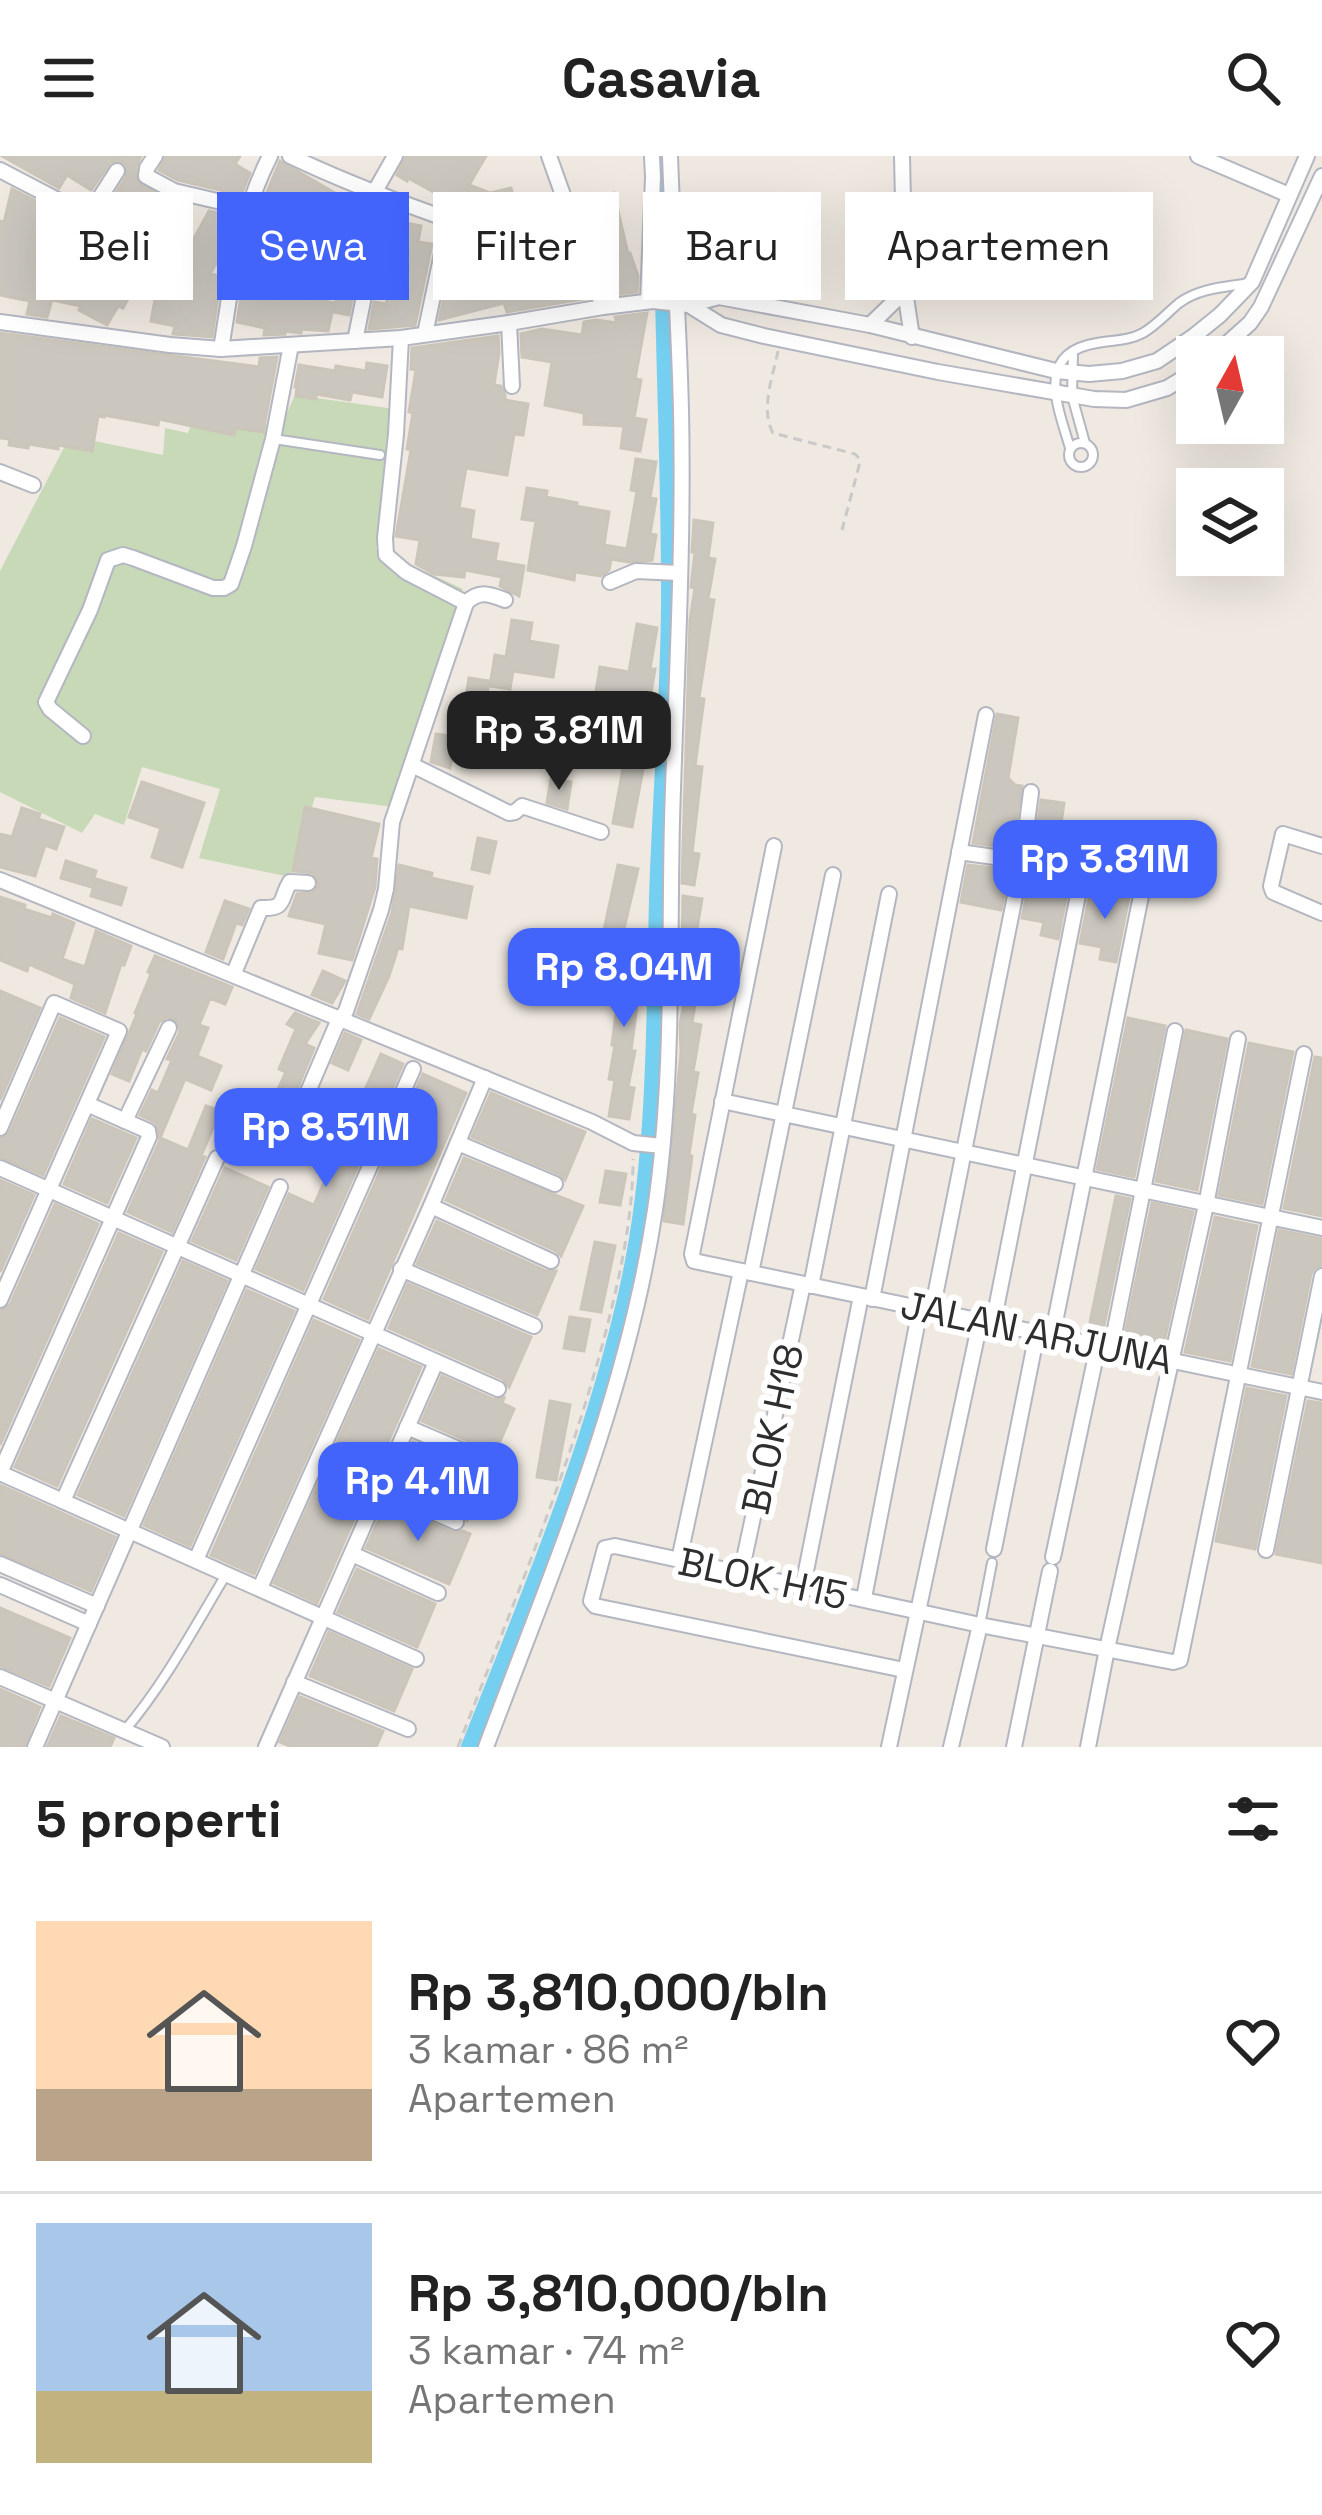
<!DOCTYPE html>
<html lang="id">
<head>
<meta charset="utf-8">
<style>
  :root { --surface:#fff; --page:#f2f2f2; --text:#222; --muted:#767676; --line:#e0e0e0; --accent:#4264fb }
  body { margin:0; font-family:"Space Grotesk",sans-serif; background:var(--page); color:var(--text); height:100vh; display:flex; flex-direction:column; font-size:45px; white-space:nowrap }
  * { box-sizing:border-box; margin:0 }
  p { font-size:39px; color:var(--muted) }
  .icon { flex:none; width:66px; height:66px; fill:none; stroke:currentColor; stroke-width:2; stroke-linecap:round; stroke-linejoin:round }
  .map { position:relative; height:1591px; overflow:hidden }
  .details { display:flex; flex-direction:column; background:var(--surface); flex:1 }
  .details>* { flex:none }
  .banner { position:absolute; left:36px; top:36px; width:1251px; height:108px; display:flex; gap:24px }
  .needle { width:78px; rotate:8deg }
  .controls { position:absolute; left:1176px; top:180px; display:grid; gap:24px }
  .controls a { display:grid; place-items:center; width:108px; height:108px; border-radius:0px; background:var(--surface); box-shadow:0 12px 48px #0002; font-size:60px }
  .price { position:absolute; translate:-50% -102px; padding:0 27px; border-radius:24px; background:var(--accent); color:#fff; font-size:39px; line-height:78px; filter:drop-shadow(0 3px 6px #0008) }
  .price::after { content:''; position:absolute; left:50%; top:72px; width:36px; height:27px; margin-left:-18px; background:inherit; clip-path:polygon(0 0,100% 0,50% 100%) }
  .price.selected { background:#222; color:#fff }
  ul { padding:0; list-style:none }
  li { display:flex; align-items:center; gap:36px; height:300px; padding:0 36px }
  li+li { border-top:3px solid var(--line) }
  li span { display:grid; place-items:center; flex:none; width:336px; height:240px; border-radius:0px; color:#555 }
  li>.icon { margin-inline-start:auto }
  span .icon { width:144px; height:144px; fill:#fffc; stroke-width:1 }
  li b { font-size:51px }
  h2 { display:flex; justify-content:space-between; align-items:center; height:144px; padding:0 36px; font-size:51px }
  .tag { padding:0 42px; border-radius:0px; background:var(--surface); box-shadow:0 12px 48px #0002; font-size:42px; line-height:108px }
  .tag.selected { background:var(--accent); color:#fff }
  header { display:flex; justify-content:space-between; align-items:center; height:156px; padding:0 36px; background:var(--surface); font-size:54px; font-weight:600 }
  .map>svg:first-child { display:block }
  .cemetery { fill:#c8d9b8 }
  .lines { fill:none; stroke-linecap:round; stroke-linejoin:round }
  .canal { stroke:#75cff0; stroke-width:16 }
  .building { fill:#cbc7bf; stroke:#cbc5ba; stroke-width:3 }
  .service-casing { stroke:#b4b7c1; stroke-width:12 }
  .minor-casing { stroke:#b4b7c1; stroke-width:18 }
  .path { stroke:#c9c9c9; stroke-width:3; stroke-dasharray:9 6; stroke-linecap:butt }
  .service { stroke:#fff; stroke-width:8 }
  .minor { stroke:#fff; stroke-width:14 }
  .labels { text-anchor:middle; stroke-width:12; stroke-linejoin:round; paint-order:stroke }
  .street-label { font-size:39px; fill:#2e2e2e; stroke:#fff }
</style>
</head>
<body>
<header><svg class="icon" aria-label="menu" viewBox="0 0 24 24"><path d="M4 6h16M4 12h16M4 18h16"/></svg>Casavia<svg class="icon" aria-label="search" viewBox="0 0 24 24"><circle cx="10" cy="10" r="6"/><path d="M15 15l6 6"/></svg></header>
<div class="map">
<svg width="1322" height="1591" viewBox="0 0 1322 1591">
  <rect width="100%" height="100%" fill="#efe9e1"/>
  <polygon class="cemetery" points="295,239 395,253 376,393 463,433 394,651 315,641 290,721 199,702 220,633 142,611 124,669 95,658 82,677 0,636 0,415 70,280 163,299 165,272 188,277 197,253 280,272"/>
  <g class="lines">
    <path class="canal" d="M469 1591C529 1439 593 1290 628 1130 656 1003 654 871 657 742 660 646 668 549 669 453 670 302 660 151 662 0"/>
  </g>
  <g class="building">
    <polygon points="2,0 141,0 136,11 137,26 179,48 123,152 118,150 107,169 79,154 81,150 52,144 47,161 27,158 30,145 0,139 0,65 4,66 12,33 51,53 45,82 81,90 86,68 95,67 99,63 126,21 126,9 119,4 111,6 91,34 67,19 59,32"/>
    <polygon points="166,0 240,0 235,8 250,17 241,39 178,24 159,14"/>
    <polygon points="406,0 486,0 469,29 490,37 511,32 519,62 500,67 498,62 448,44 408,22 407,25 397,19"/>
    <polygon points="280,5 340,40 333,52 366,70 362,91 357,88 350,125 330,121 337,74 304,54 295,69 278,59 262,94 251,88 261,51"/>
    <polygon points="614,37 628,98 630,97 638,120 637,136 611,139 577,46"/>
    <polygon points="540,46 542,54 555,50 566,80 527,76 520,50"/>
    <polygon points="209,55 235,61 228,87 210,118 221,120 212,181 173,178 175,170 151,165 162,106 177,114"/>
    <polygon points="391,64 421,70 418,86 432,88 415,169 369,173 374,146 386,148 387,144 396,97 384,95"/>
    <polygon points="519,97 535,100 541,121 578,114 588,142 507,156 504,147 439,164 446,132 506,115 503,101"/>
    <polygon points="293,108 313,112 307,142 334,147 328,175 301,173 301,177 285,175 285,178 264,179 265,172 237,166 242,135 286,144"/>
    <polygon points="340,125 355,128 349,159 334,156"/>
    <polygon points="647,157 635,223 641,224 634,262 646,264 640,295 621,292 624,270 584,268 584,257 545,249 552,206 522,201 521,178 542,173 582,179 584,166 596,164 617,167 615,161"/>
    <polygon points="0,177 259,211 260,202 277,201 263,276 235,272 234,279 159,263 158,269 104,259 104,261 98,260 92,295 58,289 58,293 29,288 28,292 9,289 10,283 0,282"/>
    <polygon points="498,180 499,197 494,229 501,230 505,239 505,244 528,248 523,279 514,278 507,319 466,312 459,352 474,355 470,383 498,388 495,405 524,410 519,440 500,430 502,421 465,414 464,421 434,418 416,408 420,384 396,380 411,294 407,293 413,257 409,256 416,214 411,213 412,192"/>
    <polygon points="367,207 387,210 382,241 352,236 350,244 316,238 316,243 296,240 297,231 295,231 299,209 335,215 336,210 366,215"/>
    <polygon points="636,303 656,306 650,342 656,343 650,378 656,379 652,404 629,406 611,403 609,414 601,420 575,416 574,424 528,414 536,365 522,363 527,332 547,335 546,341 577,347 576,350 609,356 604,389 627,393 637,335 631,334"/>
    <polygon points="694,364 713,367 708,402 715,403 708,443 714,444 699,542 704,543 695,610 702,611 692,697 699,698 694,729 682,727 690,464 695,432 691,431 695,396 692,396"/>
    <polygon points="512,464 532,467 529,485 558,490 553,521 513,515 510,533 490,530 495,499 506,501"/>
    <polygon points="637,468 657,472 650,513 655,513 648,555 654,556 632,671 613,667 629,580 599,575 605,544 595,542 600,511 629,516"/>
    <polygon points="469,522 489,525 478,596 458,593"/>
    <polygon points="997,558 1018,562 1008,622 1015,629 1022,630 1012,692 973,687"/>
    <polygon points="566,564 586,568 580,599 561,595"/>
    <polygon points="436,578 456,581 450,612 431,606"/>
    <polygon points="551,623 571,626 567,653 547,647"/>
    <polygon points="142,626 204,647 182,711 152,701 161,672 129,661"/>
    <polygon points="1041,644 1064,647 1056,701 1034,696"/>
    <polygon points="305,651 379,668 371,702 377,703 375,731 352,804 319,797 326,768 289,760 297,738 312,737 319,729 313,717 293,715"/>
    <polygon points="22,652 40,658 38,663 64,671 56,693 45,689 35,720 0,711 0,678 12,681"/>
    <polygon points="478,682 496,686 489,717 472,713"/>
    <polygon points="66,705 96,715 91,731 61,722"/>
    <polygon points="399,709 432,717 431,722 472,731 466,762 409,750 402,793 398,792 389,820 369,863 357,858 392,757"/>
    <polygon points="618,709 638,713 623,777 604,774"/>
    <polygon points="968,709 1009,714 1001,754 961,746"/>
    <polygon points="1031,718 1069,727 1058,783 1041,779 1044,766 1022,762"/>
    <polygon points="96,723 126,732 121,749 91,740"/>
    <polygon points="1091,732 1129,741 1116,806 1100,803 1102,791 1080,787"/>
    <polygon points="683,740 702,743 695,785 702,786 696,818 700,818 692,867 701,869 693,916 698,917 691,958 695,959 689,999 692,1000 683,1068 664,1065 681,897 680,868 684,848 681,847"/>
    <polygon points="0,741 25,749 24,753 52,762 53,758 74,767 62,803 85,811 96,775 131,790 124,809 121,808 105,857 71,842 75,828 29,808 27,815 0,804"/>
    <polygon points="225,745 249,753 242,769 236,767 223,803 206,796"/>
    <polygon points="619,785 639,788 633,825 640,826 631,895 635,895 628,931 634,932 629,963 609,960 615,924 609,923 615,889 612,889 621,817 614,816"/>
    <polygon points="155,800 232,831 225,848 210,842 199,869 208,872 197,900 221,910 211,934 185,923 160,982 188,994 206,950 220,955 201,1000 205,1001 172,1076 128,1056 160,984 156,967 140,959 152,934 158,937 172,904 167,903 180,876 177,865 167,861 159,866 146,895 142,893 129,925 112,918 137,858 135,857 151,818 148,816"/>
    <polygon points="323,815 345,825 332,847 312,839"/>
    <polygon points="0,835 40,852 0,944"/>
    <polygon points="295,857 319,867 305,888 314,892 291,948 292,963 269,953 286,916 279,913 296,873 287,868"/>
    <polygon points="60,862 104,881 43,1019 0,1001 0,983 10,976"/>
    <polygon points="1128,862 1165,870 1134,1021 1097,1013"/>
    <polygon points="1186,874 1227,883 1197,1034 1156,1025"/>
    <polygon points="345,877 361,884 348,914 332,907"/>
    <polygon points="1249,887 1293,896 1262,1048 1219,1039"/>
    <polygon points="381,898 403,908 303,1134 256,1113 289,1038 314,1049"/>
    <polygon points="1315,901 1322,902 1322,1060 1284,1052"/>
    <polygon points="423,918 466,937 368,1163 324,1143"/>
    <polygon points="491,937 585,976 565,1024 559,1018 472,981"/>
    <polygon points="92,963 136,982 107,1047 64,1028"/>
    <polygon points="464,1002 583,1050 561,1100 556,1095 446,1044"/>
    <polygon points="225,1012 268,1031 236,1104 192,1085"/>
    <polygon points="606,1015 626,1018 620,1049 600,1046"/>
    <polygon points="0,1024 34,1039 0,1116"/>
    <polygon points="1116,1040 1130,1043 1102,1179 1088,1176"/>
    <polygon points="1152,1047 1193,1056 1163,1191 1124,1183"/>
    <polygon points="55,1048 98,1068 0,1289 0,1155 10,1149"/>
    <polygon points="1215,1061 1257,1070 1230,1205 1185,1196"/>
    <polygon points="437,1065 546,1115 556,1115 537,1159 417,1108"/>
    <polygon points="1279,1074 1322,1083 1322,1109 1314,1112 1311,1118 1291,1218 1252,1210"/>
    <polygon points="119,1077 162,1096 57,1330 15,1311"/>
    <polygon points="595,1086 615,1090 601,1156 581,1153"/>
    <polygon points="183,1105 227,1125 124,1360 78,1339"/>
    <polygon points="408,1128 531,1181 509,1231 503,1223 389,1172"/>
    <polygon points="247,1134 294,1155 190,1390 144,1369"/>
    <polygon points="570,1161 590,1164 584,1195 564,1192"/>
    <polygon points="314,1164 359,1184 254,1418 211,1399"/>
    <polygon points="379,1193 421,1211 317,1447 274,1427"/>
    <polygon points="442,1220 493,1243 504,1242 502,1247 514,1253 494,1299 488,1294 422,1265"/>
    <polygon points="1247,1232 1286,1240 1255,1393 1216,1385"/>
    <polygon points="550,1245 570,1249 556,1324 537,1321"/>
    <polygon points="1308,1245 1322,1247 1322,1407 1276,1398"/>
    <polygon points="413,1286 480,1314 489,1314 467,1364 460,1356 395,1328"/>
    <polygon points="0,1329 115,1381 91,1435 0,1397"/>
    <polygon points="386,1348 452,1376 463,1375 470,1378 449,1428 366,1392"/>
    <polygon points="357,1413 435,1448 417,1491 338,1456"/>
    <polygon points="0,1452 70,1482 49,1530 0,1510"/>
    <polygon points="329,1476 412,1513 394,1555 310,1520"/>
    <polygon points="0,1533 40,1551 24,1591 0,1591"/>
    <polygon points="300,1541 383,1575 376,1591 292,1591 280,1586"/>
    <polygon points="61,1560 114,1582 110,1591 47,1591"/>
  </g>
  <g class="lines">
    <g class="service-casing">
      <g id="service">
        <polyline points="1073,196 1072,240 1085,287"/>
        <polyline points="274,283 380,299"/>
        <circle cx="1081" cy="299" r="12"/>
        <path d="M1070 292C1058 251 1034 197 1097 187 1113 184 1128 185 1143 177 1157 169 1167 157 1179 147 1199 132 1226 131 1250 127"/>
        <polyline points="980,1469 992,1407"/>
        <path d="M125 1574C165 1527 195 1470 227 1417"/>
      </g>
    </g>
    <g class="minor-casing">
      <g id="minor">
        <polyline points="155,0 147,12 146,20 174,35 247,52"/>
        <path d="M290 0C336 22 382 40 430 57 483 76 527 92 584 95"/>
        <polyline points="549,0 603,151"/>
        <polyline points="902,0 905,135 912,181"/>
        <polyline points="1198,0 1289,39"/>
        <polyline points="0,14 69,50 90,57 117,15"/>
        <polyline points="374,37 395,0"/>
        <polyline points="648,145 653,21 652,0"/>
        <polyline points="689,149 721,169 764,180 938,216 1094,243 1126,244 1167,232 1197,214"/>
        <polyline points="0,166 170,189 221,193 401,182 509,167 603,151 653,145 689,149 719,141 870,169 1056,215 1089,218 1122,215 1157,205 1194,180 1220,159 1252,126 1307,0"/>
        <polyline points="509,167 512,230"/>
        <polyline points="870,169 905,135"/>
        <polyline points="425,178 449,64"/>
        <polyline points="401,182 396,278 385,382 386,399 406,416 466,447"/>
        <polyline points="355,185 384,40"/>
        <path d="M221 193C233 121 237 66 270 0"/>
        <polyline points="1212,201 1250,167 1261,151 1322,20"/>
        <polyline points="0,316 33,329"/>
        <polyline points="610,426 636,415 679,417"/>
        <polyline points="83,580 50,553 46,546 90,454 108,404 123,399 133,402 213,432 224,432 231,428 244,390 273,283 291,189"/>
        <polyline points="412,609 509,657 515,656 522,650 601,676"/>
        <polyline points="774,690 692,1098 694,1105 1322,1236"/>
        <polyline points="1322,690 1283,678 1271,730 1273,736 1322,757"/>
        <polyline points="959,696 1022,705 1138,731 1142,735 1052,1181"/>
        <polyline points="0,724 592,966 633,987 662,990"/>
        <path d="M234 817 261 752C287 753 279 744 290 726L308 727"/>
        <polyline points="722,945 1322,1072"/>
        <path d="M301 952 336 870 346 855 381 754 386 733 392 666 466 447C479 434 489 438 505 444"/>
        <polyline points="125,965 169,872"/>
        <polyline points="0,972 54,847 119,875 0,1144"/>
        <polyline points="458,987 555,1028"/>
        <polyline points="0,1012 498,1233"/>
        <polyline points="431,1050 551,1105"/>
        <polyline points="401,1113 534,1170"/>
        <polyline points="751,1117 833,719"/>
        <polyline points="811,1130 889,738"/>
        <polyline points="872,1143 986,559"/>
        <polyline points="932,1155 1022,705 1031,636"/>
        <polyline points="993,1168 1082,719"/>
        <polyline points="1111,1193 1175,875"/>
        <polyline points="407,1271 484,1304"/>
        <polyline points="0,1317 416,1503"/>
        <polyline points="0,1317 149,981 148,975 87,948"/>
        <polyline points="381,1334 456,1366"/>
        <polyline points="63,1345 217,1002"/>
        <polyline points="994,1393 1037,1177"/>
        <polyline points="1266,1394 1322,1120"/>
        <polyline points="352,1398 438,1437"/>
        <polyline points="1053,1401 1098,1190"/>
        <polyline points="196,1404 413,913"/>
        <polyline points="679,1404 741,1115"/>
        <polyline points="0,1408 97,1450"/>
        <polyline points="741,1417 803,1128"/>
        <polyline points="0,1429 89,1468"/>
        <polyline points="803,1430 861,1140"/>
        <polyline points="260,1432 431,1050 485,922"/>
        <polyline points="864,1442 920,1153"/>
        <polyline points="904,1514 595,1450 591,1445 605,1392 615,1390 980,1469 1173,1506 1180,1504 1304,898"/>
        <polyline points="0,1521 162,1591"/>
        <polyline points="294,1526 408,1573"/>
        <polyline points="35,1591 280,1031"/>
        <polyline points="266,1591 436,1206"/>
        <path d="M486 1591C552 1415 627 1241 655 1054 674 925 669 794 672 664 676 527 684 391 681 254 679 170 673 85 670 0"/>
        <polyline points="889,1591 980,1166"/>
        <polyline points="951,1591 980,1469"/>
        <polyline points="1014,1591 1050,1415"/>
        <polyline points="1088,1591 1107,1493 1206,1049 1238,883"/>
      </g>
    </g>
    <g class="path">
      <path d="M778 195C773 220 760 254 773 277L855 298 859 302V310L842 374"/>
      <path d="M458 1591C510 1454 569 1318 606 1175 620 1120 633 1061 633 1003"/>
    </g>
    <use href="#service" class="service"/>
    <use href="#minor" class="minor"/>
  </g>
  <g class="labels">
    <g class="street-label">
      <text transform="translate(1037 1176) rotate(12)" y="14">JALAN ARJUNA</text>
      <text transform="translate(772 1273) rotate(-78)" y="14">BLOK H18</text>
      <text transform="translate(763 1422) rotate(12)" y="14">BLOK H15</text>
    </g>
  </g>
</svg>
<div class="controls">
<a><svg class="needle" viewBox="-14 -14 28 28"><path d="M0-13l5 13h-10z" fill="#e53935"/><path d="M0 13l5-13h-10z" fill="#767676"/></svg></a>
<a><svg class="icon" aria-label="layers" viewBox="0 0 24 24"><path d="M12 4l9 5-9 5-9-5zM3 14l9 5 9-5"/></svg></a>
</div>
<b class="price selected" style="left:559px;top:637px">Rp 3.81M</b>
<b class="price" style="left:1105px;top:766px">Rp 3.81M</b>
<b class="price" style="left:624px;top:874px">Rp 8.04M</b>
<b class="price" style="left:326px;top:1034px">Rp 8.51M</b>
<b class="price" style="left:418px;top:1388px">Rp 4.1M</b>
<div class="banner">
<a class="tag">Beli</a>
<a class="tag selected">Sewa</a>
<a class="tag">Filter</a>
<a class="tag">Baru</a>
<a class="tag">Apartemen</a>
</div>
</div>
<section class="details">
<h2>5 properti<svg class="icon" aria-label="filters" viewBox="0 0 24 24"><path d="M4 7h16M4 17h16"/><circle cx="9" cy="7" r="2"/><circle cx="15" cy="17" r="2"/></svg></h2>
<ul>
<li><span style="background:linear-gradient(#ffd9b3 70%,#b9a48a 0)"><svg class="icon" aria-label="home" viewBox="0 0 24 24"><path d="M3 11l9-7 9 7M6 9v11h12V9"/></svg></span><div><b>Rp 3,810,000/bln</b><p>3 kamar · 86 m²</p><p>Apartemen</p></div><svg class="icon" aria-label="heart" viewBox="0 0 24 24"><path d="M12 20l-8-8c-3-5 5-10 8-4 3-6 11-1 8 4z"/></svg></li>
<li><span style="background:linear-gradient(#a9c7e8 70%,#c2b280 0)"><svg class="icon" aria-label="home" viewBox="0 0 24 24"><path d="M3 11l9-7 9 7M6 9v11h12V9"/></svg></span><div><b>Rp 3,810,000/bln</b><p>3 kamar · 74 m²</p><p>Apartemen</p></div><svg class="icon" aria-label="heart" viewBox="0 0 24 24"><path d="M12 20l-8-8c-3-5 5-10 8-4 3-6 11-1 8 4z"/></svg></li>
</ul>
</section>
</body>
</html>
